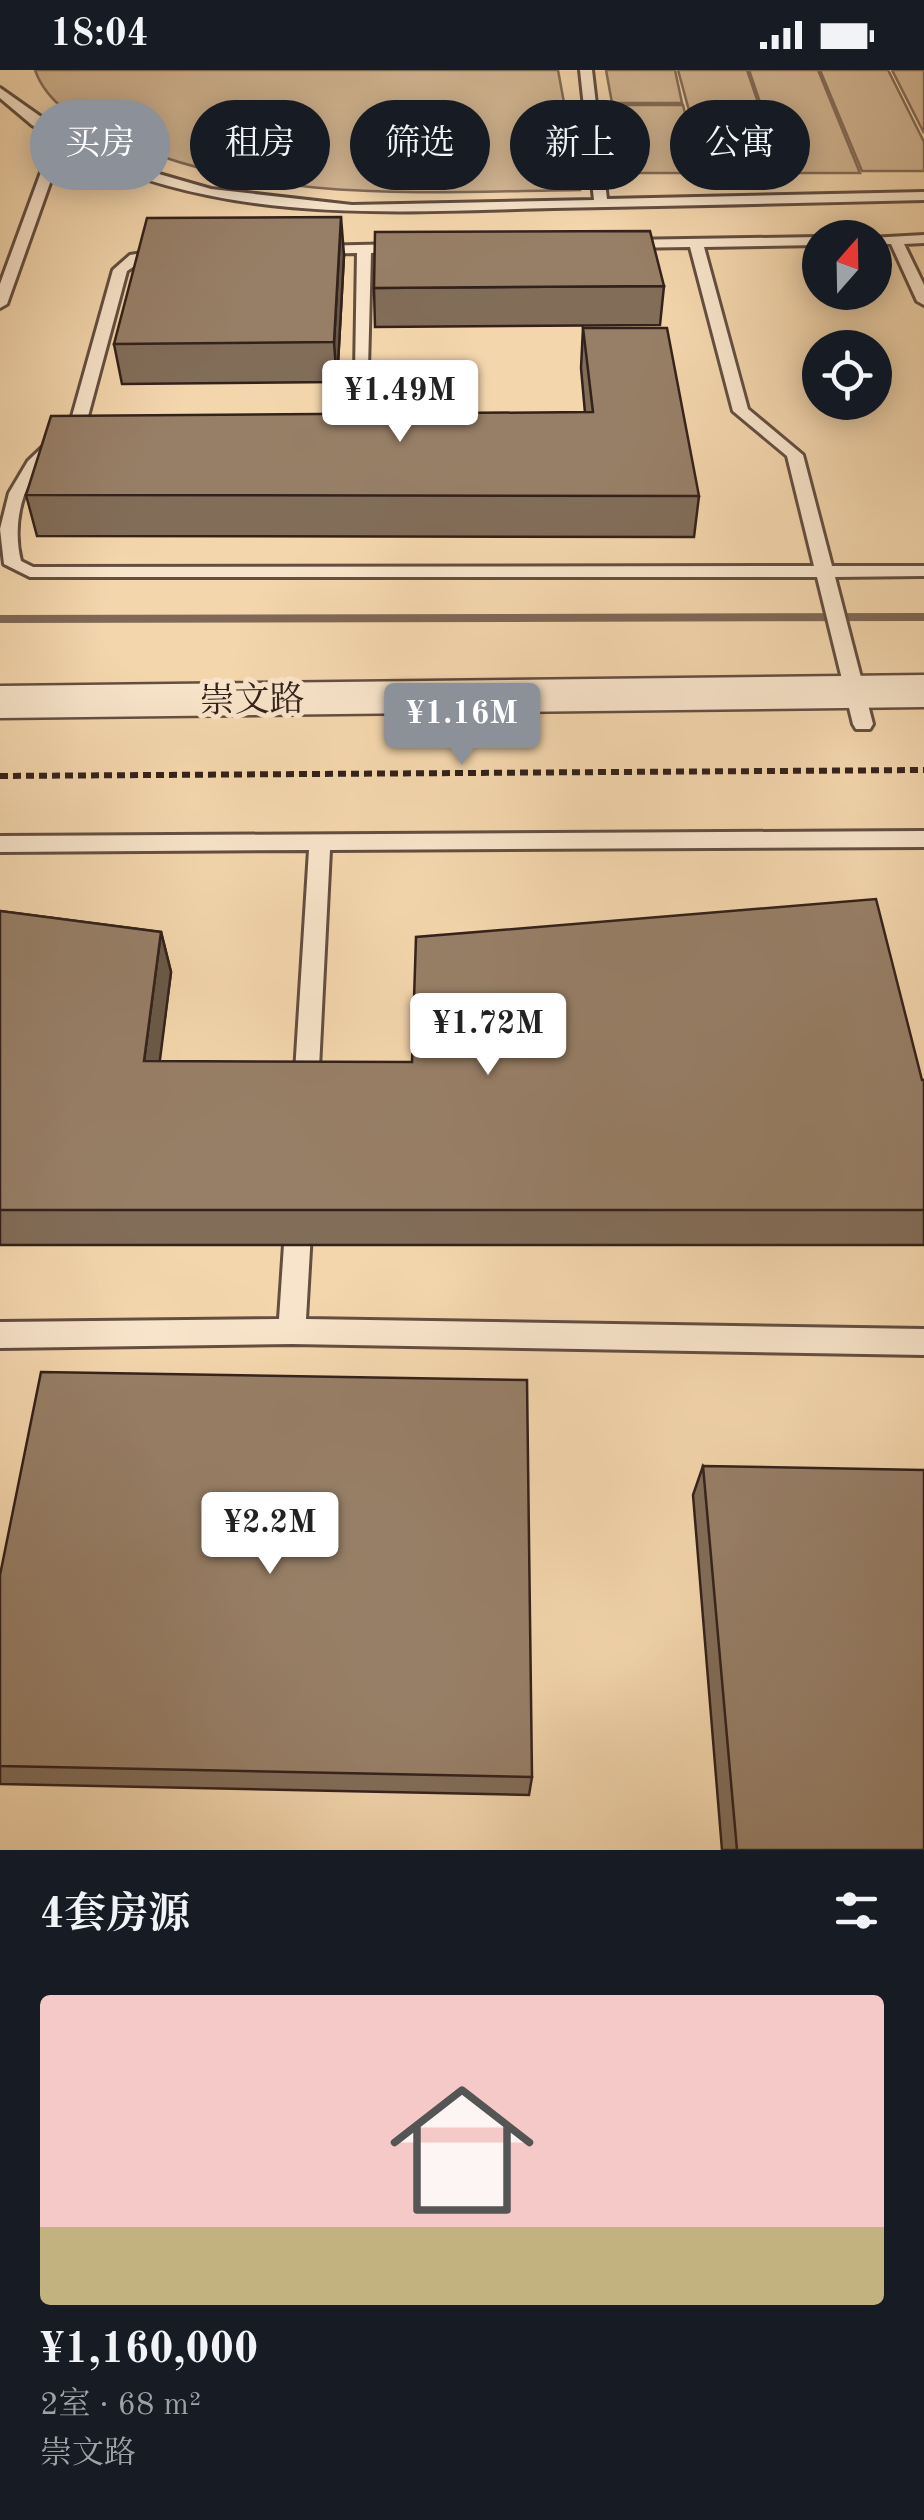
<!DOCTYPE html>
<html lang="zh">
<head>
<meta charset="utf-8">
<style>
  :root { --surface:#171b24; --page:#20242c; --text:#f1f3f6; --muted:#9ea1a6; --line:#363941; --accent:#8c9099 }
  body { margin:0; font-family:"Old Standard TT","Noto Serif SC",serif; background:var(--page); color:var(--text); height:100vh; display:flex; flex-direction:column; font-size:38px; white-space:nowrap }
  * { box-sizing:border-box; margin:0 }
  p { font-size:32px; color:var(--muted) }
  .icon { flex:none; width:55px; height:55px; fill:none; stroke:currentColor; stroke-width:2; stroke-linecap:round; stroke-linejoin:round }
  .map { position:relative; height:1780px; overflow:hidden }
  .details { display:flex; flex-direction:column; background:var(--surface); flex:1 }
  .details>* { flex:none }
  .banner { position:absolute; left:30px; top:30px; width:865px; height:90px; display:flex; gap:20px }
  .needle { width:65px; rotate:20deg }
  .tools { position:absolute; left:802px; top:150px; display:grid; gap:20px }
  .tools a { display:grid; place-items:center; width:90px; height:90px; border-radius:50%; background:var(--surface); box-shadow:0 5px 25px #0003; font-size:50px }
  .price { position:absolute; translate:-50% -85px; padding:0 22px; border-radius:10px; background:#fff; color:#222; font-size:32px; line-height:65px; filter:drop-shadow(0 2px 5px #0008) }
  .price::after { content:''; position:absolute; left:50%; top:60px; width:30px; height:22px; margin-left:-15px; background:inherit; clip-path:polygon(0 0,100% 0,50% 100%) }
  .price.selected { background:var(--accent); color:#fff }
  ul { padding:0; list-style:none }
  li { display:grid; align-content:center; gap:20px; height:530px; padding:0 40px }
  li+li { border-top:2px solid var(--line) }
  li span { display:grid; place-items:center; height:310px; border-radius:10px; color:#555 }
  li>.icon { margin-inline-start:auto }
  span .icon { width:180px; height:180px; fill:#fffc; stroke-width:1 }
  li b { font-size:42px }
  h2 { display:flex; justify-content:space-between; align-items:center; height:120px; padding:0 40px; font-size:42px }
  .tag { padding:0 35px; border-radius:45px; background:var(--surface); box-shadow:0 5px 25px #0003; font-size:35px; line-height:90px }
  .tag.selected { background:var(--accent); color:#fff }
  .status { display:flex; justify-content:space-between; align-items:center; height:70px; padding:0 50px; background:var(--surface); direction:ltr }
  .status svg { height:28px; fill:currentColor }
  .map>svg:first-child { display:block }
  .green { fill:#d3b794; stroke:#836c58; stroke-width:2.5 }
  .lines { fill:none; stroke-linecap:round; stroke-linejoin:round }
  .stream { fill:#7f6855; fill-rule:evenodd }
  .service-casing { stroke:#634e40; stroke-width:6 }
  .tertiary-casing { stroke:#634e40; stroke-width:5 }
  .path { stroke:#33211b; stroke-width:6; stroke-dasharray:8 5; stroke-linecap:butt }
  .service { fill:#f8e4ca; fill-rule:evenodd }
  .tertiary { fill:#f8e4ca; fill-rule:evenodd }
  .wall { fill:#826d59; stroke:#33211b; stroke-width:2.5 }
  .shaded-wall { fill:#6a5948; stroke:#33211b; stroke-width:2.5 }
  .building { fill:#977f67; stroke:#33211b; stroke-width:2.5 }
  .labels { text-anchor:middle; stroke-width:10; stroke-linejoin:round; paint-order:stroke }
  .street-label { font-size:35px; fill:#33211b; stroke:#f8e4ca }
</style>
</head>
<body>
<div class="status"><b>18:04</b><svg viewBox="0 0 49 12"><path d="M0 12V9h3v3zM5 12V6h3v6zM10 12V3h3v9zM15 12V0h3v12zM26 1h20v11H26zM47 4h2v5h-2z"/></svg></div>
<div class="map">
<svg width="924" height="1780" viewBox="0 0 924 1780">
  <rect width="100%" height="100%" fill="#f4d6ad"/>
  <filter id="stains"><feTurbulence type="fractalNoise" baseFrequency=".002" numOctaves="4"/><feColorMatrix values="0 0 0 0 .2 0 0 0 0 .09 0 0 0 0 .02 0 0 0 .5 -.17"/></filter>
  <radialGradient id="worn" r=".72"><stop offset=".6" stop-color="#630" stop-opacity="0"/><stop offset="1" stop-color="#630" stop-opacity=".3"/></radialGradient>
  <g class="green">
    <path d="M35 0H558L580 120C424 122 259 135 113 67 81 53 47 34 35 0Z"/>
    <polygon points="606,0 675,0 682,33 612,33"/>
    <polygon points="678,0 747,0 782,103 706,103"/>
    <polygon points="749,0 818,0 860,103 784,103"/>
    <polygon points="820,0 888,0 924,72 924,101 862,101"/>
    <polygon points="892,0 924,0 924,63"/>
    <polygon points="613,35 683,35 700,103 624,103"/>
  </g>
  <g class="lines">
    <polygon class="stream" points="924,543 924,551 0,553 0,545"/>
    <g class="service-casing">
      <g id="service">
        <path d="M580 0H592L607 129 924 122V130C800 133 677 136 553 138 393 142 232 154 84 85L56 96 7 234 0 238V214L44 94 73 80 32 55 0 28V18L81 75 124 94 211 119 352 135 594 130Z"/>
        <polygon points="924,165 924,173 904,174 924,215 924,235 917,231 891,174 875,174 875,168 870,168"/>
        <path d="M820 167V175L704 177 748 339 803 385 832 496H924V506L835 507 873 654 870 659H856L853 654 817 507H30L4 494 0 459 9 423 28 391 71 350 113 200 130 185 167 179 174 183 172 186 145 189 127 201 87 350C75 369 58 379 43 395 19 418 13 460 21 491L33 497 814 496 787 386 733 341 690 177 624 178 617 174 624 170Z"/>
        <polygon points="402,174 409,178 407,181 371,183 368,299 355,302 357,183 314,184 307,180 314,176"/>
        <polygon points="924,761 924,777 330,780 318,1018 315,1025 306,1028 297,1025 294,1018 309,780 0,782 0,766"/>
        <polygon points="299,1134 308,1137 312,1145 306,1249 924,1259 924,1285 292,1274 0,1278 0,1252 279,1249 286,1145 290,1137"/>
      </g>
    </g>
    <g class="tertiary-casing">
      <polygon id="tertiary" points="924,605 924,637 0,648 0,616"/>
    </g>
    <polyline class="path" points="0,706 924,700"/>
    <use href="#service" class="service"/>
    <use href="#tertiary" class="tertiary"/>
  </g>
  <g class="wall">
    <polygon points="344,185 337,312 122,314 114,274"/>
    <polygon points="664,216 660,255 375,257 374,218"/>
    <polygon points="583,258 699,426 694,467 37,466 26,425 585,343 581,298"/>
    <polygon points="0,841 161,862 171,902 159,991 924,1010 924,1175 0,1175"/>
    <polygon points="703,1396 924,1780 722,1780 693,1425"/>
    <polygon points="0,1505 532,1707 529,1725 0,1714"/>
  </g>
  <g class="shaded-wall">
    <polygon points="341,147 344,185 337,312 334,272"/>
    <polygon points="161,862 171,902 155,1029 144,991"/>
  </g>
  <g class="building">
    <polygon points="341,147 334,272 114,274 147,148"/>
    <polygon points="650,161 664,216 374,218 375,162"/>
    <polygon points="583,258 667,258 699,426 26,425 51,346 593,342"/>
    <polygon points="876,829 922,1010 924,1010 924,1140 0,1140 0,841 161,862 144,991 412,992 416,867"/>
    <polygon points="41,1302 527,1310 532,1707 0,1696 0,1505"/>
    <polygon points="703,1396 924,1400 924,1780 737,1780"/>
  </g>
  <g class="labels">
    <g class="street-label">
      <text transform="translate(252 629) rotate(-1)" y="12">崇文路</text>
    </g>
  </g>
  <rect width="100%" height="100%" filter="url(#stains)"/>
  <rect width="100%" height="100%" fill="url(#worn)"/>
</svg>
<div class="tools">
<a><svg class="needle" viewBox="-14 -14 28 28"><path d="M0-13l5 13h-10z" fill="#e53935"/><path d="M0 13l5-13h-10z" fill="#9ea1a6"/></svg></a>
<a><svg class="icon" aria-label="locate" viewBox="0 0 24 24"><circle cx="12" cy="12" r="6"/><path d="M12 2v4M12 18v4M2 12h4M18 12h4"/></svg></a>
</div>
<b class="price" style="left:400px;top:375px">¥1.49M</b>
<b class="price selected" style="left:462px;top:698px">¥1.16M</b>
<b class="price" style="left:488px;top:1008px">¥1.72M</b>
<b class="price" style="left:270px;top:1507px">¥2.2M</b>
<div class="banner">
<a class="tag selected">买房</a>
<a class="tag">租房</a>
<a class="tag">筛选</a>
<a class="tag">新上</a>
<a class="tag">公寓</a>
</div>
</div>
<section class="details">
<h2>4套房源<svg class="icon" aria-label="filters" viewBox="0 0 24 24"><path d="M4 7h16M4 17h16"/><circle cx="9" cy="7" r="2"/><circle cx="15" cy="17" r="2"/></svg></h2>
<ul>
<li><span style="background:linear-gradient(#f6c9c9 75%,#c2b280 0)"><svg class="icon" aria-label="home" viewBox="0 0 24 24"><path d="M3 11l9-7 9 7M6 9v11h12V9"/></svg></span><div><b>¥1,160,000</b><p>2室 · 68 m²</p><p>崇文路</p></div></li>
</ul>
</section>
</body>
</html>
